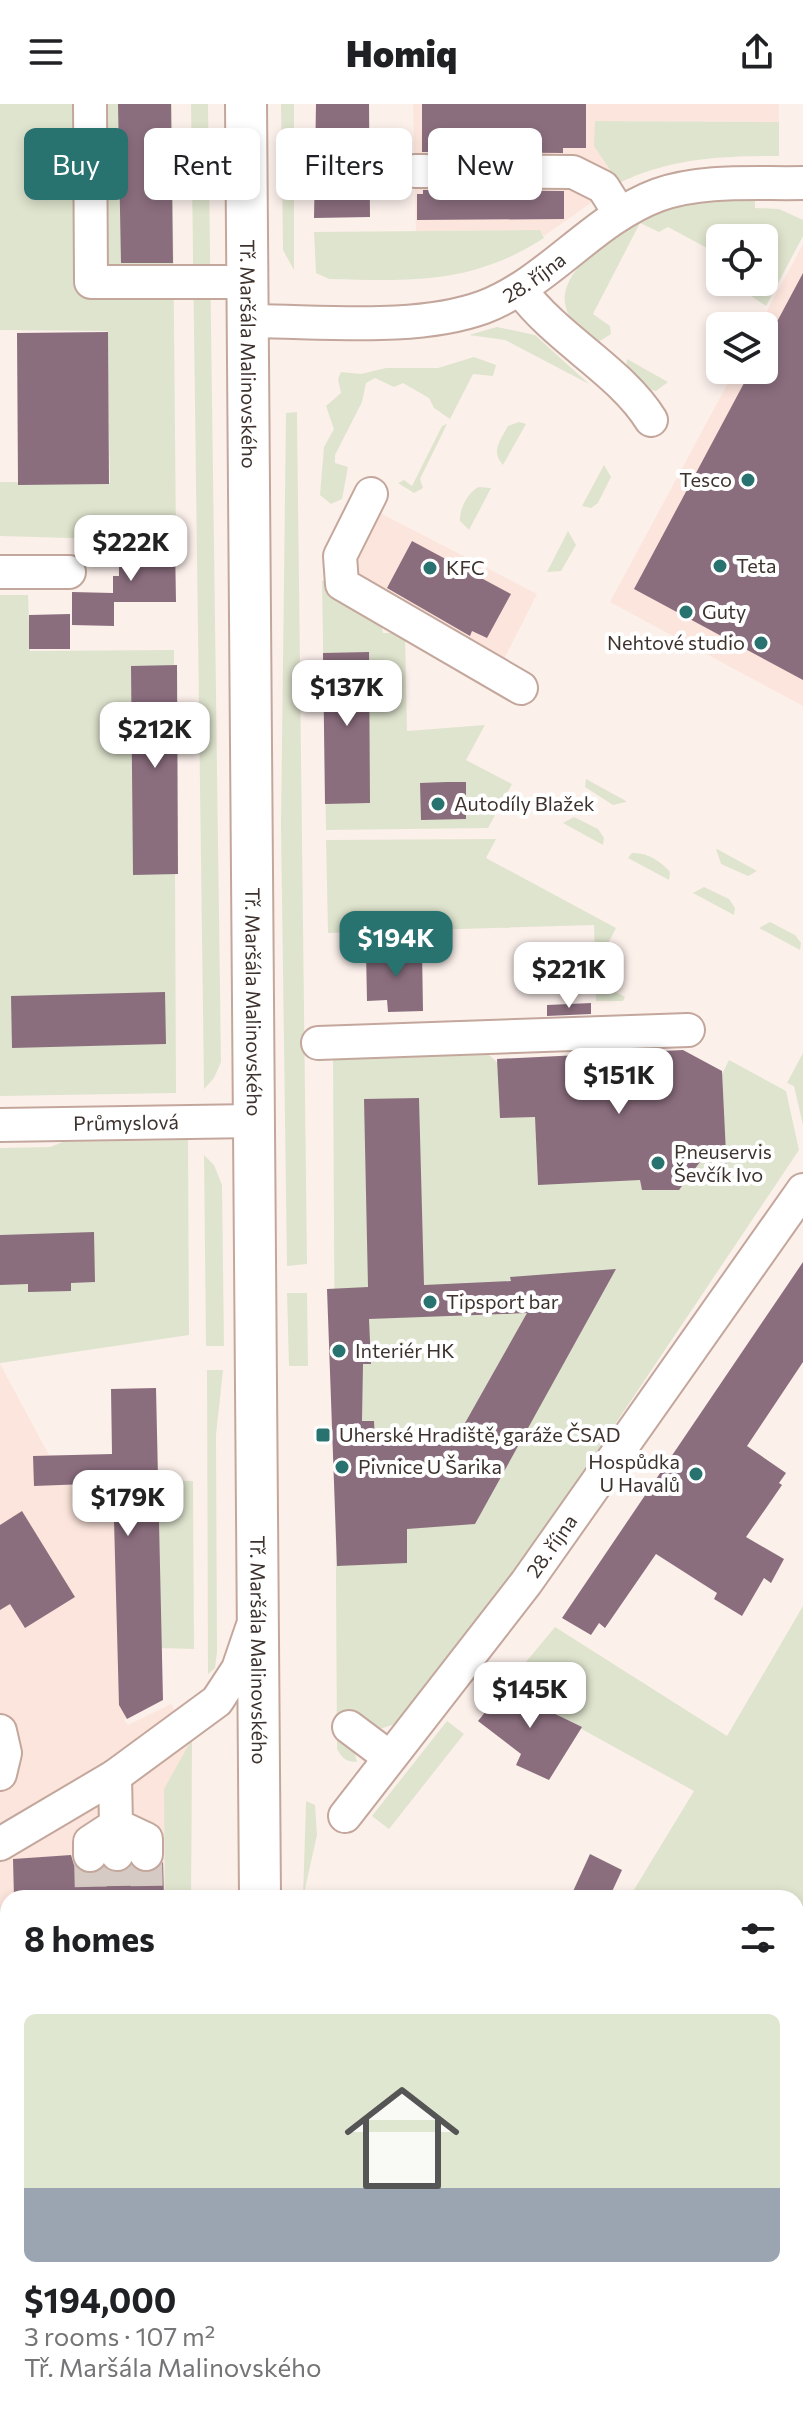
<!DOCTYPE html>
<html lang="en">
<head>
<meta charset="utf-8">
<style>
  :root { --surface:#fff; --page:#f6f6f6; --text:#202124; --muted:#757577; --line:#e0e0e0; --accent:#28726f }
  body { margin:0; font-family:Commissioner,sans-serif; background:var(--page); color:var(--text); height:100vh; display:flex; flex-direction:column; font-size:30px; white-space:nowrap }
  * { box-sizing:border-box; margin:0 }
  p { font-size:26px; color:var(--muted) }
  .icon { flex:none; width:44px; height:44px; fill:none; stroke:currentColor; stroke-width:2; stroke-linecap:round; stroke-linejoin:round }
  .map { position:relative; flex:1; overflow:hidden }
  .sheet { position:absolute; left:0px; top:1786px; width:804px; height:538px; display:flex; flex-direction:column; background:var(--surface); border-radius:24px 24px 0 0; box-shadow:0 4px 12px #0003 }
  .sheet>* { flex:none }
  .top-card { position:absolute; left:24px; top:24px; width:756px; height:72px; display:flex; gap:16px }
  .fabs { position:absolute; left:706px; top:120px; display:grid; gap:16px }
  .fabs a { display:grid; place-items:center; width:72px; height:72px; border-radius:12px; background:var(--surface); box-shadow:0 4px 12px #0003; font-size:40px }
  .price { position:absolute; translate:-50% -68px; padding:0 18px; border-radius:16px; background:#fff; color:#222; font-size:26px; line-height:52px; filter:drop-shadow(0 2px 4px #0008) }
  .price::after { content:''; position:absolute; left:50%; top:48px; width:24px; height:18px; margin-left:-12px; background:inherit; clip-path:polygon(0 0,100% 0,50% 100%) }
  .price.selected { background:var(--accent); color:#fff }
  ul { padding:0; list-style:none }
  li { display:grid; align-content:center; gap:16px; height:424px; padding:0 24px }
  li+li { border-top:2px solid var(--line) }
  li span { display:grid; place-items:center; height:248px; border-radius:12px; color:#555 }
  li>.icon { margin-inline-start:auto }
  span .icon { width:144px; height:144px; fill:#fffc; stroke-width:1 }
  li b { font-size:34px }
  h2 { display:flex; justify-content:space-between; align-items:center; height:96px; padding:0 24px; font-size:34px }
  .tag { padding:0 28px; border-radius:12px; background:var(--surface); box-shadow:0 4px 12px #0003; font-size:28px; line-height:72px }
  .tag.selected { background:var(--accent); color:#fff }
  header { display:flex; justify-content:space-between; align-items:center; height:104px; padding:0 24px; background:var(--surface); font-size:36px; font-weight:800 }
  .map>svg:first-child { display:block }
  .built { fill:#fce5dc }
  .green { fill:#dfe4ce }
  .building { fill:#8b6e7e; fill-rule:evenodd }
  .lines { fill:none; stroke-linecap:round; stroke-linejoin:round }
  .minor-tunnel { stroke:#d6cac5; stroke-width:32; stroke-dasharray:32 16; stroke-linecap:butt }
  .minor-casing { stroke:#c4a79c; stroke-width:36 }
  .major-casing { stroke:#c4a79c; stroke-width:44 }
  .minor { stroke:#fff; stroke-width:32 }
  .major { stroke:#fff; stroke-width:40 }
  .poi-dot { fill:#28726f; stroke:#fff; stroke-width:3 }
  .labels { text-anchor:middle; stroke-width:8; stroke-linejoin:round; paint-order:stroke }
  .street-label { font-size:20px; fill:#3d322d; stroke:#fff }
  .poi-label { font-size:20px; fill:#3d322d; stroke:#fff; text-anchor:start }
</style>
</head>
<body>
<header><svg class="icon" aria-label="menu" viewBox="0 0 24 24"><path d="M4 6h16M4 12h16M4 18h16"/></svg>Homiq<svg class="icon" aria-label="share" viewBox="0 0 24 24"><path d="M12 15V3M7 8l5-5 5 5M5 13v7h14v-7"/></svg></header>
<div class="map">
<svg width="803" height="2323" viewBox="0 0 803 2323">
  <rect width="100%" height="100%" fill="#fcf0eb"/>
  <g class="built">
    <polygon points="413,0 779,0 779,18 595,17 619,79 544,132 539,126 416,127"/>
    <polygon points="803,140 803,602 610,498 735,266 764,266 764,222 759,222"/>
    <polygon points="380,409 537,490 496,571 340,483"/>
    <polygon points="0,1260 49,1351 77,1351 78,1381 155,1378 160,1596 124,1616 128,1621 171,1600 192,1635 191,1794 8,1794 8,1978 0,1978"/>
    <polygon points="0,2057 8,2057 8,2316 184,2316 184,2323 0,2323"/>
  </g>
  <g class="green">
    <polygon points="0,0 172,0 176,437 0,432 0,378 110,379 107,227 0,226"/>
    <polygon points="191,0 208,0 221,958 214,974 204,985"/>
    <polygon points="281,0 294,0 294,166 283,146"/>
    <path d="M595 17 779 18V52C722 52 671 54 619 79L594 42Z"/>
    <path d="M725 94 755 95V104L779 105 803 116V132L766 202 751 192 758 178H764V134H720V151L668 123 659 128 640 119 593 210 610 222 611 230 600 237C585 232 570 219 566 204 554 166 622 123 652 110 675 99 700 97 725 94Z"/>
    <path d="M540 126 544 134C471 181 411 177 329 175L316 169 314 128Z"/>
    <polygon points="497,223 535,231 589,280 505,236 469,231"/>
    <polygon points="474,253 496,261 493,272 473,270 450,315 434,304 429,294 403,279 394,283 375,274 366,279 362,298 335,351 335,359 348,363 342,395 331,400 320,391 324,343 334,325 326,302 341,289 338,275 341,268 361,270 386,264 438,264"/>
    <polygon points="627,255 668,278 656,287 646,285 626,265"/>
    <polygon points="297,308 307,1160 287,1162 281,722 286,309"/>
    <path d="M519 318 526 320 503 361C490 348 501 335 508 322Z"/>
    <polygon points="447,320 420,375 423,384 414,389 398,379 404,376 412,382 442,322"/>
    <polygon points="604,361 611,373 598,399 591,404 582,402"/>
    <path d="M479 383 491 384 469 426 460 417C459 405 468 388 479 383Z"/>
    <polygon points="568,427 576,441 561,467 547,468"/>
    <polygon points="328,476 381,520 383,529 405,529 407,627 485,621 466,656 512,680 488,724 326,726 322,477"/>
    <polygon points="0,491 28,491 30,547 174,546 176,989 0,992"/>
    <polygon points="586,675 626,697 626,698 613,701 585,683"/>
    <polygon points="574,713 598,725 604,734 603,741 563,719"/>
    <polygon points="496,735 486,754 616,824 601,853 616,862 617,868 610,885 625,893 623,897 596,897 594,821 328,829 326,736"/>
    <polygon points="716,745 717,745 757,767 748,772 721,760"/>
    <path d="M632 749C646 748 661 757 670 768L669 776 628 754Z"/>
    <polygon points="704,783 729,795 735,804 734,811 693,789"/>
    <polygon points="770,818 795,831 801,839 800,846 759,824"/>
    <path d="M483 946 497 958 721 972 729 956 786 987 799 1046 508 1480 395 1620 377 1626 354 1646 357 1658C346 1658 342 1654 337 1645L333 948Z"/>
    <polygon points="803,949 803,1021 794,982 787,979"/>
    <polygon points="188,1036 189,1231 0,1259 0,1044 50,1043 63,1038"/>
    <polygon points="204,1051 214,1061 222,1081 224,1242 206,1242"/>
    <polygon points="287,1189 307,1189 308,1262 289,1262"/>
    <polygon points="207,1266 223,1266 216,1331 217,1548 215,1564 208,1570"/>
    <polygon points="155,1376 193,1377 194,1545 159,1544"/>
    <polygon points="803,1502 803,2323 484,2323 486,2316 796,2316 796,1794 629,1794 694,1687 549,1607 511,1576 555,1523 727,1632"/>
    <polygon points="447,1617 464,1630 389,1725 372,1712"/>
    <polygon points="192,1635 191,1794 165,1794 164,1685"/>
    <polygon points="306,1697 315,1701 317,1731 303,1794"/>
  </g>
  <g class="building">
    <polygon points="118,0 171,0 173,159 121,159"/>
    <polygon points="316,0 369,0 370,113 314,114"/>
    <polygon points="422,0 586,0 586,44 563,44 563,49 422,48"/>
    <polygon points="423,86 564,87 564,115 417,116 417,90 423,90"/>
    <polygon points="803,169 803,576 634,485 751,266 764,266 764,242"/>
    <polygon points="108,228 109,380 18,381 17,229"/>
    <polygon points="412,437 511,490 487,534 472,527 470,532 387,484"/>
    <polygon points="119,439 175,439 176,498 114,498 114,522 72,521 72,488 113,489 113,472 119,472"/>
    <polygon points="70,510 70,545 29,545 29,511"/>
    <polygon points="369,548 370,699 325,700 323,549"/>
    <polygon points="177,561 178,770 133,771 131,562"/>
    <polygon points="447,678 466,678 466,715 421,716 420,679"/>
    <polygon points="422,846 423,907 388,908 387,896 367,897 366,847"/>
    <polygon points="165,888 166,940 12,944 11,892"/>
    <polygon points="591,899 591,910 547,912 547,901"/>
    <polygon points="683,946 722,967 727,1070 703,1054 679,1086 642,1086 640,1076 538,1081 535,1013 500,1014 497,955"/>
    <path d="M419 994 424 1181 511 1177 510 1173 616 1165 475 1420 407 1425V1459L337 1462 327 1185 368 1183 364 995ZM527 1209 456 1335 375 1338 374 1317H362L363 1260H371L369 1215Z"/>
    <polygon points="94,1128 95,1178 71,1179 71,1187 28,1188 28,1180 0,1181 0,1131"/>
    <polygon points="803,1158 803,1258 747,1342 786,1369 779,1379 782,1381 746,1433 784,1455 771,1479 764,1474 742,1512 714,1495 717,1489 656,1450 605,1524 599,1519 591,1531 562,1514"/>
    <polygon points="156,1284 163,1596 127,1615 119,1601 113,1379 34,1382 33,1352 112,1350 111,1285"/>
    <polygon points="22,1407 75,1493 25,1524 10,1500 0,1506 0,1421"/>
    <polygon points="511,1576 549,1607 582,1623 549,1676 516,1661 521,1650 478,1617"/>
    <polygon points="590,1750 622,1766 609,1794 570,1794"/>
    <polygon points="71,1751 74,1761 89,1770 104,1763 118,1769 131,1762 147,1769 156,1766 163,1758 164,1794 14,1794 13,1755"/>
  </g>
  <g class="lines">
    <g class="minor-tunnel">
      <polyline points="117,1750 118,1794"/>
      <polyline points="146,1750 147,1794"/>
      <polyline points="90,1751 91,1794"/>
    </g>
    <g class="minor-casing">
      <g id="minor">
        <polyline points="90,0 91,178 248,178"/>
        <polyline points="415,67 573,68 603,83 620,110"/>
        <path d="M520 185C556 235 621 267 651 316"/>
        <path id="s1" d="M248 217C321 217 416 228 484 203 549 178 593 115 658 91 703 75 756 80 803 79"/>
        <polyline points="371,390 340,452 342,480 521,584"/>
        <polyline points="0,468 69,468"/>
        <polyline points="318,939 688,926"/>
        <path id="s2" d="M0 1021 253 1017"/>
        <polyline points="349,1623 389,1653"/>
        <polyline points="0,1627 5,1649 0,1670"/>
        <path id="s3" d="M345 1712 526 1479 803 1086"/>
        <polyline points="0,1740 115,1672"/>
        <polyline points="117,1750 116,1721 146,1735 146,1750"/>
        <polyline points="90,1751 90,1738 116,1721 115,1672 217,1597 238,1565 252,1524"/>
        <polyline points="0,1864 8,1864"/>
        <polyline points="0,1928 8,1933"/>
        <polyline points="0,2007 8,2006"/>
        <polyline points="0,2236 8,2231"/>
        <polyline points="121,2316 121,2323"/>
      </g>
    </g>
    <g class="major-casing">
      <g id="major">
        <path id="s4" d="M246 0 260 1794"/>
        <polyline points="263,2316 263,2323"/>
      </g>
    </g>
    <use href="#minor" class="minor"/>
    <use href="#major" class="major"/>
  </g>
  <g class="poi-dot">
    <circle cx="748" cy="376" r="8"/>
    <circle cx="720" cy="462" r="8"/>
    <circle cx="430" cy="464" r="8"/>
    <circle cx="686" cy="508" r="8"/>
    <circle cx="761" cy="539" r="8"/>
    <circle cx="438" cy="700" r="8"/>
    <circle cx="658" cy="1059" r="8"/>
    <circle cx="430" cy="1198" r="8"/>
    <circle cx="339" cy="1247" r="8"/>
    <rect x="315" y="1323" width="16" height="16" rx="4"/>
    <circle cx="342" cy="1363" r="8"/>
    <circle cx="696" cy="1370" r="8"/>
  </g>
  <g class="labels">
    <g class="street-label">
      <text dy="7" stroke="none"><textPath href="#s1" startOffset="296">28. října</textPath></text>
      <text dy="7" stroke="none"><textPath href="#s4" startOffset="250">Tř. Maršála Malinovského</textPath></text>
      <text dy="7" stroke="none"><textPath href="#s4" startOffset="898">Tř. Maršála Malinovského</textPath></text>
      <text dy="7" stroke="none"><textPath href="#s2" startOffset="126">Průmyslová</textPath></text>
      <text dy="7" stroke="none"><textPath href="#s3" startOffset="340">28. října</textPath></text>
      <text dy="7" stroke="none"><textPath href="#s4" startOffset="1546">Tř. Maršála Malinovského</textPath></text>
    </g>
    <g class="poi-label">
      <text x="732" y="383" text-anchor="end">Tesco</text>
      <text x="736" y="469">Teta</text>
      <text x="446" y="471">KFC</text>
      <text x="702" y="515">Guty</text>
      <text x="745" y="546" text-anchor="end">Nehtové studio</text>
      <text x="454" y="707">Autodíly Blažek</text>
      <text x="674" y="1055">Pneuservis<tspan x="674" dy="23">Ševčík Ivo</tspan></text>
      <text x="446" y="1205">Tipsport bar</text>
      <text x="355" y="1254">Interiér HK</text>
      <text x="339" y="1338">Uherské Hradiště, garáže ČSAD</text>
      <text x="680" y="1365" text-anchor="end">Hospůdka<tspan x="680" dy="23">U Havalů</tspan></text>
      <text x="358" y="1370">Pivnice U Šarika</text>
    </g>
  </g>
</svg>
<div class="fabs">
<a><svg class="icon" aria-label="locate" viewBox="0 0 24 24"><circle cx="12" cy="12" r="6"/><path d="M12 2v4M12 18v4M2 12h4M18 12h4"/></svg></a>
<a><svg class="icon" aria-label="layers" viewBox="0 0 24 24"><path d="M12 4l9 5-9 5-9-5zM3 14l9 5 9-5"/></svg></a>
</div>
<b class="price" style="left:131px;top:479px">$222K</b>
<b class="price" style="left:347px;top:624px">$137K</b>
<b class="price" style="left:155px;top:666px">$212K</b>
<b class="price selected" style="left:396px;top:875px">$194K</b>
<b class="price" style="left:569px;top:906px">$221K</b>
<b class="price" style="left:619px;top:1012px">$151K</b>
<b class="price" style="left:128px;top:1434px">$179K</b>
<b class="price" style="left:530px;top:1626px">$145K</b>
<div class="top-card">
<a class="tag selected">Buy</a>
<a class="tag">Rent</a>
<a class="tag">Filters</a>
<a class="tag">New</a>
</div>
<section class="sheet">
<h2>8 homes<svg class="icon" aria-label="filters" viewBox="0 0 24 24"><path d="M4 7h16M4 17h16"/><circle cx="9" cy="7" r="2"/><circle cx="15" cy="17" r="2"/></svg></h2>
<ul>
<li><span style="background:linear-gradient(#dfe7d0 70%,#9aa5b1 0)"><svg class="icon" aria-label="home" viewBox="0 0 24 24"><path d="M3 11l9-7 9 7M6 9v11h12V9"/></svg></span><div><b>$194,000</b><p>3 rooms · 107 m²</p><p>Tř. Maršála Malinovského</p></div></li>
</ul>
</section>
</div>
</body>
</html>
